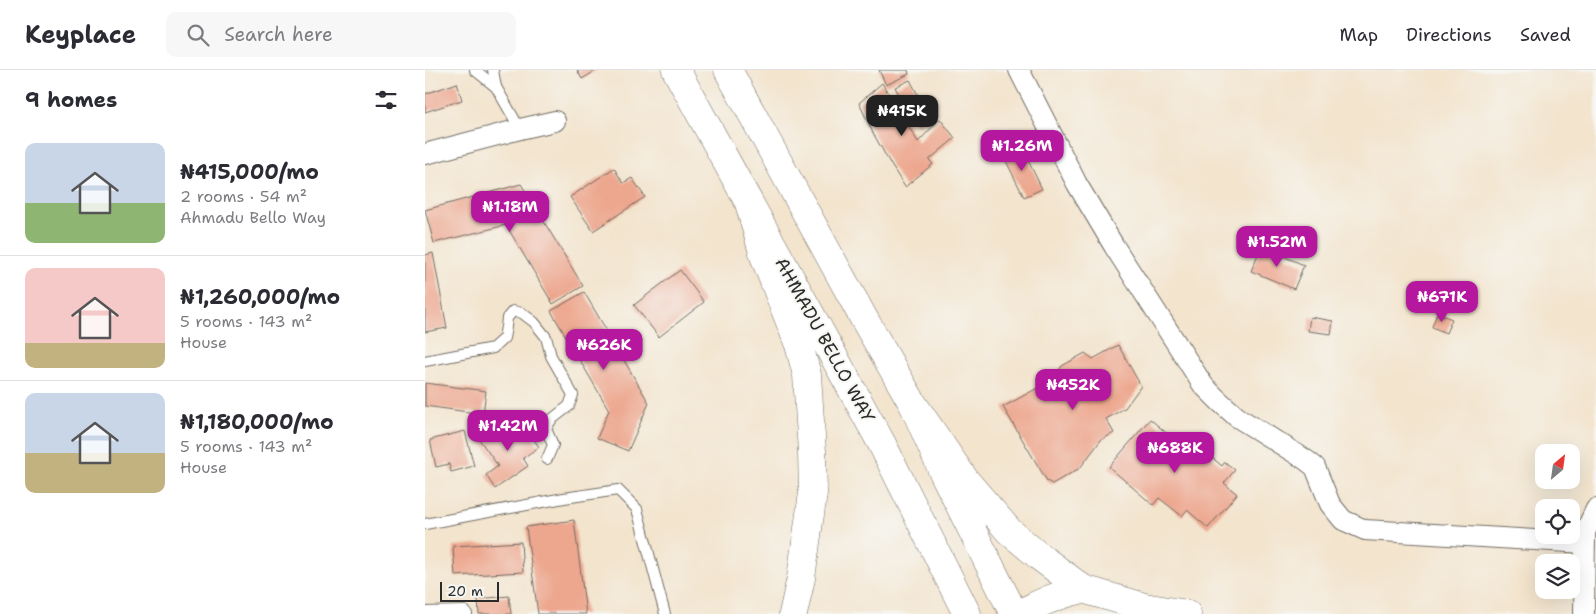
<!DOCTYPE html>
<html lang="en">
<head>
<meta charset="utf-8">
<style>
  :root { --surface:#fff; --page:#f7f7f7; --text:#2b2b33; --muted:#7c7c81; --line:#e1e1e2; --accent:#b5179e }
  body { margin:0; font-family:"Shantell Sans",sans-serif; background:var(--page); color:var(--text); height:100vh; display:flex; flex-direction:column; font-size:19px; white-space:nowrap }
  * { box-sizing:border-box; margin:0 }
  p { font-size:16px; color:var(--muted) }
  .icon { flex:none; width:28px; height:28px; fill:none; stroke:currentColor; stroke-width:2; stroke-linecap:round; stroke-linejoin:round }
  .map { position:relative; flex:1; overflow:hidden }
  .drawer { display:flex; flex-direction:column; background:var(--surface); width:425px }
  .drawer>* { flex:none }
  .needle { width:32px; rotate:29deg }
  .tools { position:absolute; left:1110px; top:374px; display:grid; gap:10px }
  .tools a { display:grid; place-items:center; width:45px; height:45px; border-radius:10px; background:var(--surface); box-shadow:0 5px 20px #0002; font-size:25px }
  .scale { position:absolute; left:15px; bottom:12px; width:59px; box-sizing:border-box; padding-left:5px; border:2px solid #2b2b2b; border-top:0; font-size:14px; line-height:18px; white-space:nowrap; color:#2b2b2b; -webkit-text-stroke:4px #f6f6f2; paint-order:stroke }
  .price { position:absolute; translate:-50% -42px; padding:0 11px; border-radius:10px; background:var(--accent); color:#fff; font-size:16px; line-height:32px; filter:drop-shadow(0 1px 2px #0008) }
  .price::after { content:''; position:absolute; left:50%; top:30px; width:15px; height:11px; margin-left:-8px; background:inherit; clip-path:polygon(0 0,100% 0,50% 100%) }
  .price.selected { background:#222; color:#fff }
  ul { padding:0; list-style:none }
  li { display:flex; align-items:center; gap:15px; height:125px; padding:0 25px }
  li+li { border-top:1px solid var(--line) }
  li span { display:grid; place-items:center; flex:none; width:140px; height:100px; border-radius:10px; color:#555 }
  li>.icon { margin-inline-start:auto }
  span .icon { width:60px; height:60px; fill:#fffc; stroke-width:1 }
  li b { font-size:21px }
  h2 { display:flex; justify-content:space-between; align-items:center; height:60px; padding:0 25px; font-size:21px }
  header { display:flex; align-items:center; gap:30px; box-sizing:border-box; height:70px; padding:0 25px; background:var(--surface); border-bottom:1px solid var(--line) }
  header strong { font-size:24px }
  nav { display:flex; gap:28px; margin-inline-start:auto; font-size:18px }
  .search { width:350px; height:45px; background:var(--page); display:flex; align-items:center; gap:12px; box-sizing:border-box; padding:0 18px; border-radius:10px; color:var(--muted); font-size:19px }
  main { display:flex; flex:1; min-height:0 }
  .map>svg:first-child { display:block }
  .building { fill:#eda78f }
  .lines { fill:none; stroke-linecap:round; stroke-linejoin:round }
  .lane-casing { stroke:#716c64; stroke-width:12 }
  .street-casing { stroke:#716c64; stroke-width:22 }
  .primary-casing { stroke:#716c64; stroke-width:29 }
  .highway-casing { stroke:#716c64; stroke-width:29 }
  .lane { stroke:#fff; stroke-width:10 }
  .street { stroke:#fff; stroke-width:20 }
  .primary { stroke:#fff; stroke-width:28 }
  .highway { stroke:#fff; stroke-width:28 }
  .labels { text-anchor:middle; stroke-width:4; stroke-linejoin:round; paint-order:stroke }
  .street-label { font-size:18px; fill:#2b2b2b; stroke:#f6f6f2 }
</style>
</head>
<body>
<header>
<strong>Keyplace</strong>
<div class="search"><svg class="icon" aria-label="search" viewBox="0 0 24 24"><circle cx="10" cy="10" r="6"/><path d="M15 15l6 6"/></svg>Search here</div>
<nav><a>Map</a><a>Directions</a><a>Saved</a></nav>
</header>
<main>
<section class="drawer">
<h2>9 homes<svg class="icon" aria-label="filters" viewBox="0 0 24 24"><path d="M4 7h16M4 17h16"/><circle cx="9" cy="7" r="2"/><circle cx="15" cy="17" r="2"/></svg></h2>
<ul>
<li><span style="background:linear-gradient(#c9d6e8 60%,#8fb573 0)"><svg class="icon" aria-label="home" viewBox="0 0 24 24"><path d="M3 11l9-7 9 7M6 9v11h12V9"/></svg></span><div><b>₦415,000/mo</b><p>2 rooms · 54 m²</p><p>Ahmadu Bello Way</p></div></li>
<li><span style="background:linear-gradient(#f6c9c9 75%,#c2b280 0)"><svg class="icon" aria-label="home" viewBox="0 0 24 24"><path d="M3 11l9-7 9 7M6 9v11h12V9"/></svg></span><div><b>₦1,260,000/mo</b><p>5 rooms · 143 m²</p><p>House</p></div></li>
<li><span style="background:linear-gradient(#c9d6e8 60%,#c2b280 0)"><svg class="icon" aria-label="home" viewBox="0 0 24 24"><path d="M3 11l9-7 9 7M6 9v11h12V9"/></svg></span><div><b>₦1,180,000/mo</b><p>5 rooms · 143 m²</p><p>House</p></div></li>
</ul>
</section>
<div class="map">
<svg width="1171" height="544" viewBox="0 0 1171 544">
  <rect width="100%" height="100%" fill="#f6f6f2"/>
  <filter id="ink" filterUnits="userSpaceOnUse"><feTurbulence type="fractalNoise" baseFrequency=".02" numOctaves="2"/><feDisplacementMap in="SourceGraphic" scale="10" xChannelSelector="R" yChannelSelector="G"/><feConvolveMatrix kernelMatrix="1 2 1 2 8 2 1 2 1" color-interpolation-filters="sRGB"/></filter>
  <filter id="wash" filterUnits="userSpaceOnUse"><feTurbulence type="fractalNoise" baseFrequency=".0096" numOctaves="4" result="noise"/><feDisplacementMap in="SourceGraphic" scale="20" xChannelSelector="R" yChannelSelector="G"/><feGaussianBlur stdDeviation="1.12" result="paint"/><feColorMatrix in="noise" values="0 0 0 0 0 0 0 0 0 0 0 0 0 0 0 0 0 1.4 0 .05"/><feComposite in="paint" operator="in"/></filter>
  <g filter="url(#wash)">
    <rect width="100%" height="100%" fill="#f3e4cd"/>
    <g id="blocks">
      <g class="building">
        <polygon points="152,0 172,0 157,9"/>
        <polygon points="454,0 483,0 484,4 461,15"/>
        <polygon points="485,10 493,25 478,33 470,17"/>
        <polygon points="32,13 37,30 0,42 0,24"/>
        <polygon points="457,13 493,72 515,49 530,68 504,90 508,94 480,117 466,95 448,63 434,33"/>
        <polygon points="498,30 508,45 492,55 482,40"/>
        <polygon points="596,76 617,119 599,127 578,85"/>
        <polygon points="189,98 198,113 207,108 220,127 168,161 145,127"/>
        <polygon points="96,114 158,216 128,234 81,155 9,173 0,140"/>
        <polygon points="836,177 879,195 869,219 826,201"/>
        <polygon points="8,183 22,258 0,262 0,185"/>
        <polygon points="255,200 279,232 234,267 209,235"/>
        <polygon points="159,222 224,333 203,381 172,368 184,340 126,241"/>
        <polygon points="1012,243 1027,249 1021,263 1007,257"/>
        <polygon points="885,247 908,251 906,264 883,261"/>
        <polygon points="693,275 716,316 700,338 681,349 689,363 676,370 655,398 627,414 622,411 578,337 627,310 637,296 660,283 668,289"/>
        <polygon points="0,313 61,321 58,344 0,336"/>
        <polygon points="725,349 752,372 759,364 797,396 800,392 810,400 799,413 812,424 783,458 762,440 757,446 734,428 728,435 684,397"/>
        <polygon points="80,352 88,363 99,355 114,377 98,388 103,396 70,419 61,405 73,396 54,369"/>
        <polygon points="40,361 49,396 26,402 24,394 11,397 5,370"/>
        <polygon points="149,450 161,544 113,544 101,457"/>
        <polygon points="96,472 98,502 30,506 28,476"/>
        <polygon points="84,526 86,544 54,544 53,529"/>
      </g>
    </g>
  </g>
  <g filter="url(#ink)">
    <use href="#blocks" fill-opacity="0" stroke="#716c64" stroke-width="1"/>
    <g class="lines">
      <g class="lane-casing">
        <g id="lane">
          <polyline points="50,0 71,17"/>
          <polyline points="68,0 71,17 95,59"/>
          <polyline points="0,291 68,278 79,268 81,257 82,248 88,241 97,243 109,252 121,267 126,286 148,325 144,336 126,350 121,359 128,375 122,389"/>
          <polyline points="0,454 139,428 193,420 212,439 240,544"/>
          <polyline points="0,542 40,541 42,544"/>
        </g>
      </g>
      <g class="street-casing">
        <g id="street">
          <polyline points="594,0 652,114 689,176 778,315 794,331 812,347 881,390 890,397 905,434 918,450 940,460 1160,473"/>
          <polyline points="0,84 95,59 130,51"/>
          <polyline points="1159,544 1160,462 1171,439"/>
        </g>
      </g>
      <g class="primary-casing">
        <g id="primary">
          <polyline points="251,0 457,374 542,544"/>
          <polyline points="303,0 438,247 488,334 518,402 589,544"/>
        </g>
      </g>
      <g class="highway-casing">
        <g id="highway">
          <polyline points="324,133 339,186 374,275 382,305 387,382 388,423 376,508 368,544"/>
          <polyline points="488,334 540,410 584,461 615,487 658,519 719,537 762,544"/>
          <path d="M595 544C615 532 635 524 658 519"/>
        </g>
      </g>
      <use href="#lane" class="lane"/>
      <use href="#street" class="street"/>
      <use href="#primary" class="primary"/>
      <use href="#highway" class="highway"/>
    </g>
  </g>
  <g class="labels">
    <g class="street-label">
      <text transform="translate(400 270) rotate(61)" y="6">AHMADU BELLO WAY</text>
    </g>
  </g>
</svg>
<div class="tools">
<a><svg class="needle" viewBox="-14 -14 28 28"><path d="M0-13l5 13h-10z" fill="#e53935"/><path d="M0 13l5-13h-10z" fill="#7c7c81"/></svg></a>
<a><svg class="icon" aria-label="locate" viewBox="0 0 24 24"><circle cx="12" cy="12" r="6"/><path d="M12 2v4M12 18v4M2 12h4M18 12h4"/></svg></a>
<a><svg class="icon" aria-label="layers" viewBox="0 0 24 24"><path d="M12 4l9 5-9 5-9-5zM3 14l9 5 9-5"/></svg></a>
</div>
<div class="scale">20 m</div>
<b class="price selected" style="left:477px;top:67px">₦415K</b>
<b class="price" style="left:597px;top:102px">₦1.26M</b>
<b class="price" style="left:85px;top:163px">₦1.18M</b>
<b class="price" style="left:852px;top:198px">₦1.52M</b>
<b class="price" style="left:1017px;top:253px">₦671K</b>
<b class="price" style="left:179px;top:301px">₦626K</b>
<b class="price" style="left:648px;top:341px">₦452K</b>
<b class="price" style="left:83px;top:382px">₦1.42M</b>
<b class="price" style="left:750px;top:404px">₦688K</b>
</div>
</main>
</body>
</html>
